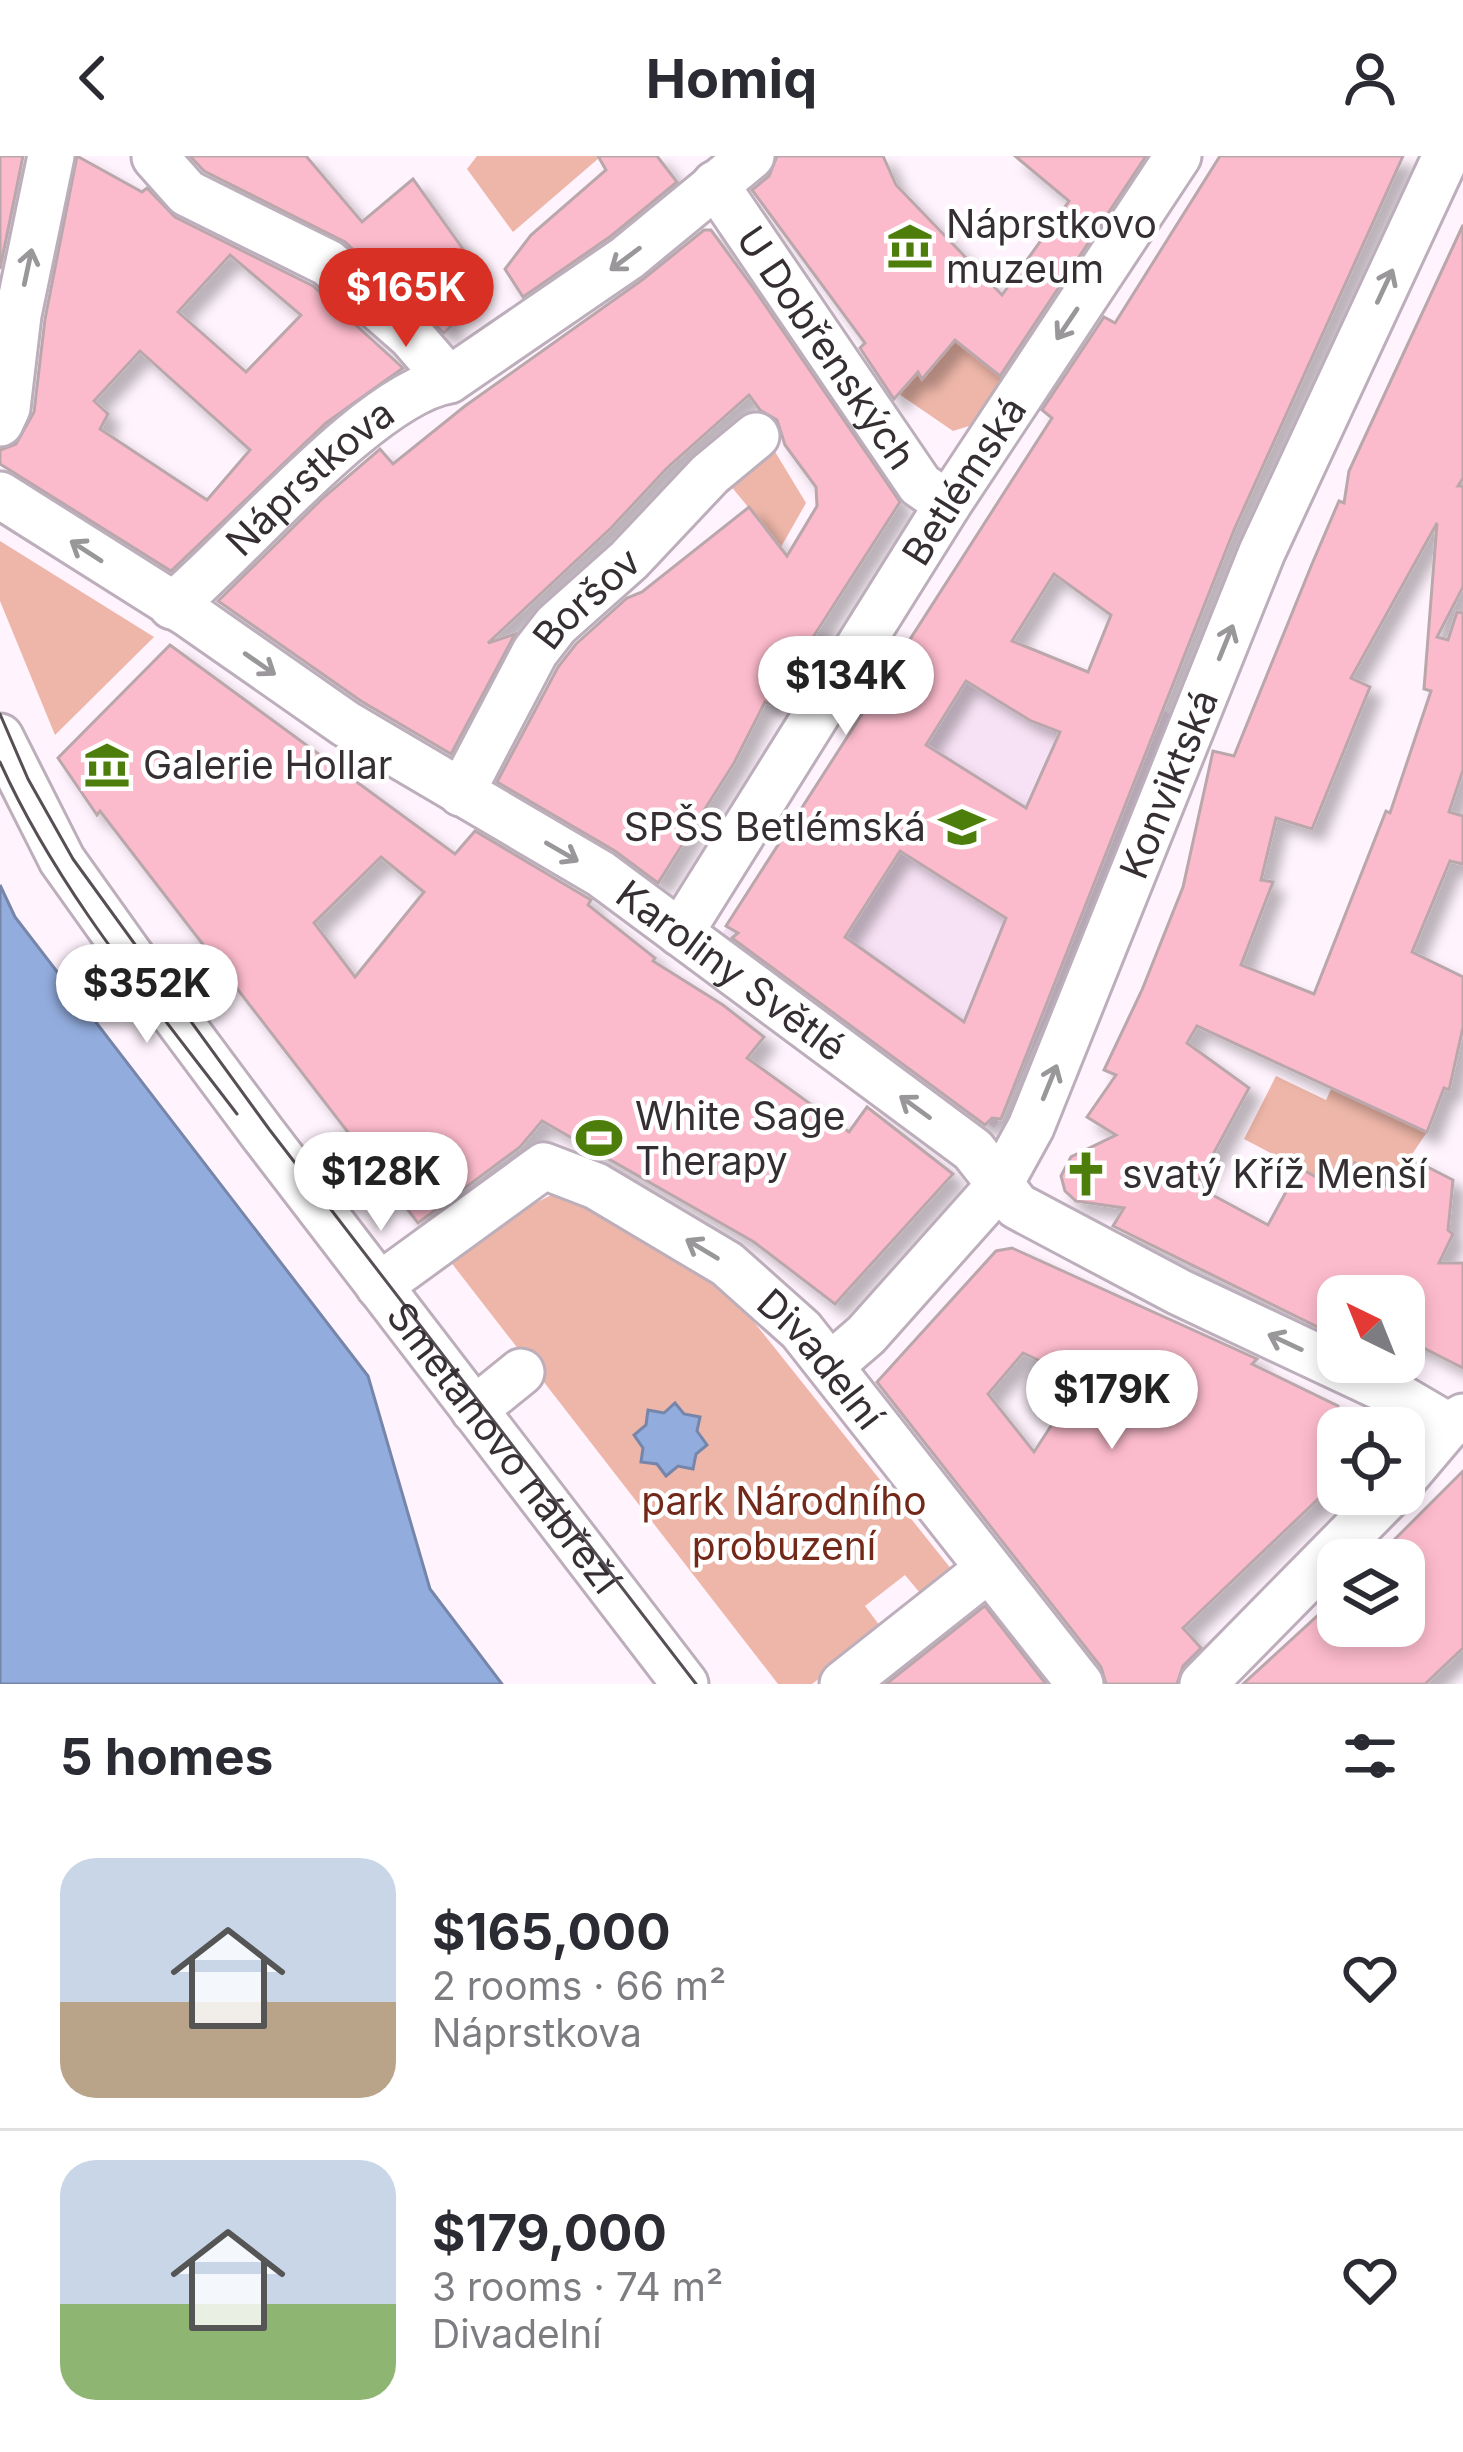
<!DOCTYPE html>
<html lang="en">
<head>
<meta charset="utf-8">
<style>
  :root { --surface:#fff; --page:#f2f2f3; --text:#2b2b33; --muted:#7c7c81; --line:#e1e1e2; --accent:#d93025 }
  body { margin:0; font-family:Inter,sans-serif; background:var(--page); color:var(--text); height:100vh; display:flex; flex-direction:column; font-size:45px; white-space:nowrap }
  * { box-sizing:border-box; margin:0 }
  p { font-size:39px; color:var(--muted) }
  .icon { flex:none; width:66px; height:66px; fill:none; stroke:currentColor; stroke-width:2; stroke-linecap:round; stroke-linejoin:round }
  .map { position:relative; height:1528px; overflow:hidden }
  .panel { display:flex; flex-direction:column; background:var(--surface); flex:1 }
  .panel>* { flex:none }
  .needle { width:78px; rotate:317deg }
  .buttons { position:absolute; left:1317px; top:1119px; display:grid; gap:24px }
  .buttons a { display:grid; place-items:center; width:108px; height:108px; border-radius:24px; background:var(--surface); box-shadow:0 6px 18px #0003; font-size:60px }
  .price { position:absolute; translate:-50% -102px; padding:0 27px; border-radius:42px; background:#fff; color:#222; font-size:39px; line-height:78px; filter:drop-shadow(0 3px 6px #0008) }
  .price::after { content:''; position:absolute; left:50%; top:72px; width:36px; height:27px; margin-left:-18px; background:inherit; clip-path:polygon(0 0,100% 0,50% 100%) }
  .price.active { background:var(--accent); color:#fff }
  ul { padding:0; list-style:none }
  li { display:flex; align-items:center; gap:36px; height:300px; padding:0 60px }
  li+li { border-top:3px solid var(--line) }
  li span { display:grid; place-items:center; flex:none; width:336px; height:240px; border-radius:36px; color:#555 }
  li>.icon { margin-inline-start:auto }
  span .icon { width:144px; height:144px; fill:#fffc; stroke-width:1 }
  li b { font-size:51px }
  h2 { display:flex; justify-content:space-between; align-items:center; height:144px; padding:0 60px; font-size:51px }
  header { display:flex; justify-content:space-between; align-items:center; height:156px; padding:0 60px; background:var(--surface); font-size:54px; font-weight:700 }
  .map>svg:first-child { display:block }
  .built { fill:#f7e2f5 }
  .green { fill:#edb6a8; fill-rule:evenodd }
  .water { fill:#92acdd; stroke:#7686aa; stroke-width:3 }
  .building { fill:#fcbbcd; stroke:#baa7ab; stroke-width:3; fill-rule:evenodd; filter:url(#shadow) }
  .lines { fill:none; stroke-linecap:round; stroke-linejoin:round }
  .minor-casing { stroke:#bcaebb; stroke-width:51 }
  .minor { stroke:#fff; stroke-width:45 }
  .tram { stroke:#564f55; stroke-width:3 }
  .oneway { stroke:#9a979a }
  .labels { text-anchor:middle; stroke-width:9; stroke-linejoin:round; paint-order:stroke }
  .poi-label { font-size:39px; fill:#352f34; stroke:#fff; text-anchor:start }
  .street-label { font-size:39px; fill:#352f34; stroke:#fff }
  .park-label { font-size:39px; fill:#722919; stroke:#fff }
</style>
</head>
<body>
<header><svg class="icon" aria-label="back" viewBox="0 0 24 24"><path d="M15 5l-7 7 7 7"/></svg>Homiq<svg class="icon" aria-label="person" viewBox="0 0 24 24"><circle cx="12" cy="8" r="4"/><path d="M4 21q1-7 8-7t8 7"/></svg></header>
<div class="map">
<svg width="1463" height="1528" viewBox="0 0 1463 1528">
  <defs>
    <filter id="shadow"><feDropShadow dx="11" dy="11" stdDeviation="6" flood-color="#0004"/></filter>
  </defs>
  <rect width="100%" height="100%" fill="#fff3fd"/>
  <polygon class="built" points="933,449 1181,563 1006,954 994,972 722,778"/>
  <g class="green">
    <polygon points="477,0 598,0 599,2 513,76 467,13"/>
    <polygon points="955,184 1007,225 979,267 953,275 899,238 918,217 923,222"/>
    <polygon points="774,294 806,347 781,391 730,329"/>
    <polygon points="0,385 154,481 55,579 0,445"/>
    <polygon points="1276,920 1326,944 1332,931 1336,932 1427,976 1376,1052 1244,983"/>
    <path d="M557 1036 569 1038 730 1136 956 1419 925 1443 905 1419 865 1450 883 1474 812 1528H778L450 1105 518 1056ZM664 1257 696 1298 678 1310 641 1306 646 1269Z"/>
  </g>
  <g class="water">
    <polygon points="0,729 15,761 368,1220 430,1433 502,1528 0,1528"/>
    <polygon points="675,1247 684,1258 700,1261 697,1275 707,1289 696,1298 693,1313 678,1310 666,1320 657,1308 641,1306 643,1292 634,1279 646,1269 648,1254 664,1257"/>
  </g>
  <g class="building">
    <polygon points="0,0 23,0 0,113"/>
    <path d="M77 0 142 36 147 32 175 61 313 130 403 212 326 267 171 415 0 308V294L16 288 34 256 45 163ZM230 99 301 159 246 216 178 156ZM140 195 250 294 207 344 100 273 108 258 94 245Z"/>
    <polygon points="190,0 306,0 362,66 413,23 478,114 435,149 454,167 444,177 345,86 204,15"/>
    <polygon points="598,0 657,0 677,26 611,80 523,141 505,113 531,79 606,14"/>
    <polygon points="777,0 883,0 896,29 1002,139 1069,45 1015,0 1146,0 1000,220 955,184 922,223 918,216 894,243 860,192 865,187 752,34 769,20"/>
    <path d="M1220 0H1403L1234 374 1001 963 992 962 985 969 732 782 738 777 726 770 1052 262 1042 254 1104 161 1115 167ZM1054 418 1111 459 1088 516 1012 485ZM966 525 1031 565 1060 576 1026 652 926 589ZM900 695 1006 762 964 866 845 781Z"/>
    <path d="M1463 69V322L1458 330H1463V431L1437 481 1448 484 1457 456 1463 457V614L1449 656 1463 660V708L1450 705 1412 796 1463 821V871L1449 934 1444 932 1427 976 1197 870 1187 887 1249 932 1196 1030 1268 1069 1299 1012 1339 1033 1355 1007 1390 1032 1410 1002 1453 1024 1448 1074 1453 1078 1439 1107H1463V1212L1404 1182V1140H1338V1181L1113 1070 1124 1052 1076 1045 1065 1035 1061 1020 1071 1001 1116 979 1087 961 1116 919 1104 914 1142 834 1183 731 1213 595 1234 600 1312 408 1339 345 1344 347 1349 315ZM1437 367 1424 533 1431 535 1390 657 1386 655 1314 838 1241 809 1273 726 1261 724 1276 662 1312 673 1370 531 1351 522Z"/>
    <polygon points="704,74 711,74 752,130 900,346 770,548 765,546 734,607 658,727 615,695 497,626 558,511 576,488 627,442 642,436 749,351 787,400 817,350 816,331 785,289 777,264 760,254 749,239 667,312 611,372 488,487 515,478 451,598 361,545 218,445 324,341 380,293 393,308 465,250 642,124"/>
    <path d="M170 489 455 698 475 675 586 741 591 744 588 749 655 802 653 805 723 849 764 881 747 902 849 976 867 951 953 1018 835 1148 754 1086 542 965 520 991 418 1067 100 655 97 659 58 602ZM381 701 424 736 355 821 314 767Z"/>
    <path d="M1012 1092 1257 1203 1252 1208 1338 1250V1324L1183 1472 1201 1492 1183 1510 1177 1528H1106L1101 1511 877 1226 996 1095ZM1023 1197 1081 1224 1034 1296 988 1238Z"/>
    <polygon points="1463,1315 1463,1492 1425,1528 1243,1528 1338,1441 1338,1470 1404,1470 1404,1404 1374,1404"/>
    <polygon points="985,1450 1046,1528 886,1528 982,1452"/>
  </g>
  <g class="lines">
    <g class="minor-casing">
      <g id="minor">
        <polyline points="155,1 187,37 328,107 411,180 449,224"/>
        <path id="s1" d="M715 28 920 329 948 348"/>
        <polyline points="0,267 7,252 18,159 51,0"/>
        <path id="s2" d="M0 339 190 459 346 568 601 718 973 994 1017 1050 1179 1136 1385 1233 1448 1270 1463 1261"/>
        <path id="s3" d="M172 450C239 395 369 238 449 224L627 102 751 0"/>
        <path id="s4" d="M0 581 62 704 129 798 263 978 685 1528"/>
        <path id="s5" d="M461 637 535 496 556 469 629 404 710 318 756 280"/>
        <path id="s6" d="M680 777 948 348 1178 0"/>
        <path id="s7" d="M379 1130 544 1010 596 1030 727 1108 801 1174 1080 1528"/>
        <path id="s8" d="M830 1210 866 1179 998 1031 1031 971 1262 396 1446 0"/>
        <polyline points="474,1254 521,1216"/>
        <polyline points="1404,1322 1448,1270"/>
        <polyline points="843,1528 987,1414"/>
        <polyline points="1203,1528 1390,1338"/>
      </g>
    </g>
    <use href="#minor" class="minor"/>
    <g class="tram">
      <polyline points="0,558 28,623 73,703 269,973 696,1528"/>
      <path d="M0 606C58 735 152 846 237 958"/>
    </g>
  </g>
  <defs><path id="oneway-shaft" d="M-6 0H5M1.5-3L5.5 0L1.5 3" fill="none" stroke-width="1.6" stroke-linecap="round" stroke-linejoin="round" transform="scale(3)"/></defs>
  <g class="oneway">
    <use href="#oneway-shaft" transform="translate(625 103) rotate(143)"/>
    <use href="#oneway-shaft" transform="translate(28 111) rotate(-78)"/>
    <use href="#oneway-shaft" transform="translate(1385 130) rotate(-65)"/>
    <use href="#oneway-shaft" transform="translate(1067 168) rotate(124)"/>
    <use href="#oneway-shaft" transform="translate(86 395) rotate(-147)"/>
    <use href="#oneway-shaft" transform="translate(1226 486) rotate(-68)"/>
    <use href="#oneway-shaft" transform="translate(260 508) rotate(35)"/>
    <use href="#oneway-shaft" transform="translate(562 696) rotate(30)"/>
    <use href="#oneway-shaft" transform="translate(1050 926) rotate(-68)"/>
    <use href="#oneway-shaft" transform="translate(915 951) rotate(-144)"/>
    <use href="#oneway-shaft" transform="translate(702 1093) rotate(-149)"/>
    <use href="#oneway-shaft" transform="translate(1285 1186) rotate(-155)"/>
  </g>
  <defs>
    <g id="museum-bare" transform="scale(3.6)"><path d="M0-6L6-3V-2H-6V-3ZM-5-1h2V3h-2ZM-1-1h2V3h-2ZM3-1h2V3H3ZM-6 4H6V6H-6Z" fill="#4d7e0b" stroke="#fff" stroke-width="2.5" paint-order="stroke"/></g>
    <g id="university-bare" transform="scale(3.6)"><path d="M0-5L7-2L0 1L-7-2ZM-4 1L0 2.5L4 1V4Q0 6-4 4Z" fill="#4d7e0b" stroke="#fff" stroke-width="2.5" paint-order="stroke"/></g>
    <g id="stadium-bare" transform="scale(3.6)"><path d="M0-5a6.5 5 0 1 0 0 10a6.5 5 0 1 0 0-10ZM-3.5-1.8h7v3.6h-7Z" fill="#4d7e0b" stroke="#fff" stroke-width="2.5" paint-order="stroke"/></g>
    <g id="church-bare" transform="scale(3.6)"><path d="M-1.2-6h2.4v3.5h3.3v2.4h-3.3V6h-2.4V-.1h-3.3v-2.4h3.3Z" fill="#4d7e0b" stroke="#fff" stroke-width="2.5" paint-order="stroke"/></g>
  </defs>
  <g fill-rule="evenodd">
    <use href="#museum-bare" x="910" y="90"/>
    <use href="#museum-bare" x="107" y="609"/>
    <use href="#university-bare" x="962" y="671"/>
    <use href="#stadium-bare" x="599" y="982"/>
    <use href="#church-bare" x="1086" y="1018"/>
  </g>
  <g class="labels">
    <g class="poi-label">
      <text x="946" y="82">Náprstkovo<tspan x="946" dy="45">muzeum</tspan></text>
      <text x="143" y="623">Galerie Hollar</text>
      <text x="926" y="685" text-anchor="end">SPŠS Betlémská</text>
      <text x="635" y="974">White Sage<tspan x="635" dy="45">Therapy</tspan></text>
      <text x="1122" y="1032">svatý Kříž Menší</text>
    </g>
    <g class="street-label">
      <text dy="14" stroke="none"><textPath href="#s1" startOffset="198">U Dobřenských</textPath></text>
      <text dy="14" stroke="none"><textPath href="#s3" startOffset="189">Náprstkova</textPath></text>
      <text dy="14" stroke="none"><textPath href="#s6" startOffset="534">Betlémská</textPath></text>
      <text dy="14" stroke="none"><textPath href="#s5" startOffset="234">Boršov</textPath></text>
      <text dy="14" stroke="none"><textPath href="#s8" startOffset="684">Konviktská</textPath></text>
      <text dy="14" stroke="none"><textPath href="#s2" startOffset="873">Karoliny Světlé</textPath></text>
      <text dy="14" stroke="none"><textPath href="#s7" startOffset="546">Divadelní</textPath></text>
      <text dy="14" stroke="none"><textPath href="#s4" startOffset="873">Smetanovo nábřeží</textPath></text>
    </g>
    <g class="park-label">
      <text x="784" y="1359">park Národního<tspan x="784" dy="45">probuzení</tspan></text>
    </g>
  </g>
</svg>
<div class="buttons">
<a><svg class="needle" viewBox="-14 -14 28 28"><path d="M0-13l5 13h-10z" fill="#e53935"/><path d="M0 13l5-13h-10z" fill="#7c7c81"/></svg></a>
<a><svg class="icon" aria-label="locate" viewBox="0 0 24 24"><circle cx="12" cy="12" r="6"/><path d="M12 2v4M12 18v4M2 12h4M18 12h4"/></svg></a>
<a><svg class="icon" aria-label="layers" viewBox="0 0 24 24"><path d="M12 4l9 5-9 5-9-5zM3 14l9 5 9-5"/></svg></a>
</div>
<b class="price active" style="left:406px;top:194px">$165K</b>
<b class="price" style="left:846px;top:582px">$134K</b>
<b class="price" style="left:147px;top:890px">$352K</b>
<b class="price" style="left:381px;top:1078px">$128K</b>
<b class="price" style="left:1112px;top:1296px">$179K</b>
</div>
<section class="panel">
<h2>5 homes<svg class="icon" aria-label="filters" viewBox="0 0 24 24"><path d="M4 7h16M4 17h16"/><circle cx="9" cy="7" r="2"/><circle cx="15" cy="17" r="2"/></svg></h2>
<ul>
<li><span style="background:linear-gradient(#c9d6e8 60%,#b9a48a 0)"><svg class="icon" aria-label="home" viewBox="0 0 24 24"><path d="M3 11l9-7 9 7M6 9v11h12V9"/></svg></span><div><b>$165,000</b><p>2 rooms · 66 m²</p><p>Náprstkova</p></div><svg class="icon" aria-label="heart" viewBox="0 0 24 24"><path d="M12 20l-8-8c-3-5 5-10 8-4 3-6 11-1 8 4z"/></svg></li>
<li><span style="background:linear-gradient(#c9d6e8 60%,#8fb573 0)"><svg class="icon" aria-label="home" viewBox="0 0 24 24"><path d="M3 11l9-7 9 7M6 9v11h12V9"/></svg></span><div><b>$179,000</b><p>3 rooms · 74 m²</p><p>Divadelní</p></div><svg class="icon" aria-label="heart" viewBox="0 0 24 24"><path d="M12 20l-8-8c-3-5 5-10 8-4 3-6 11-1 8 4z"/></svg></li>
</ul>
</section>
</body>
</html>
